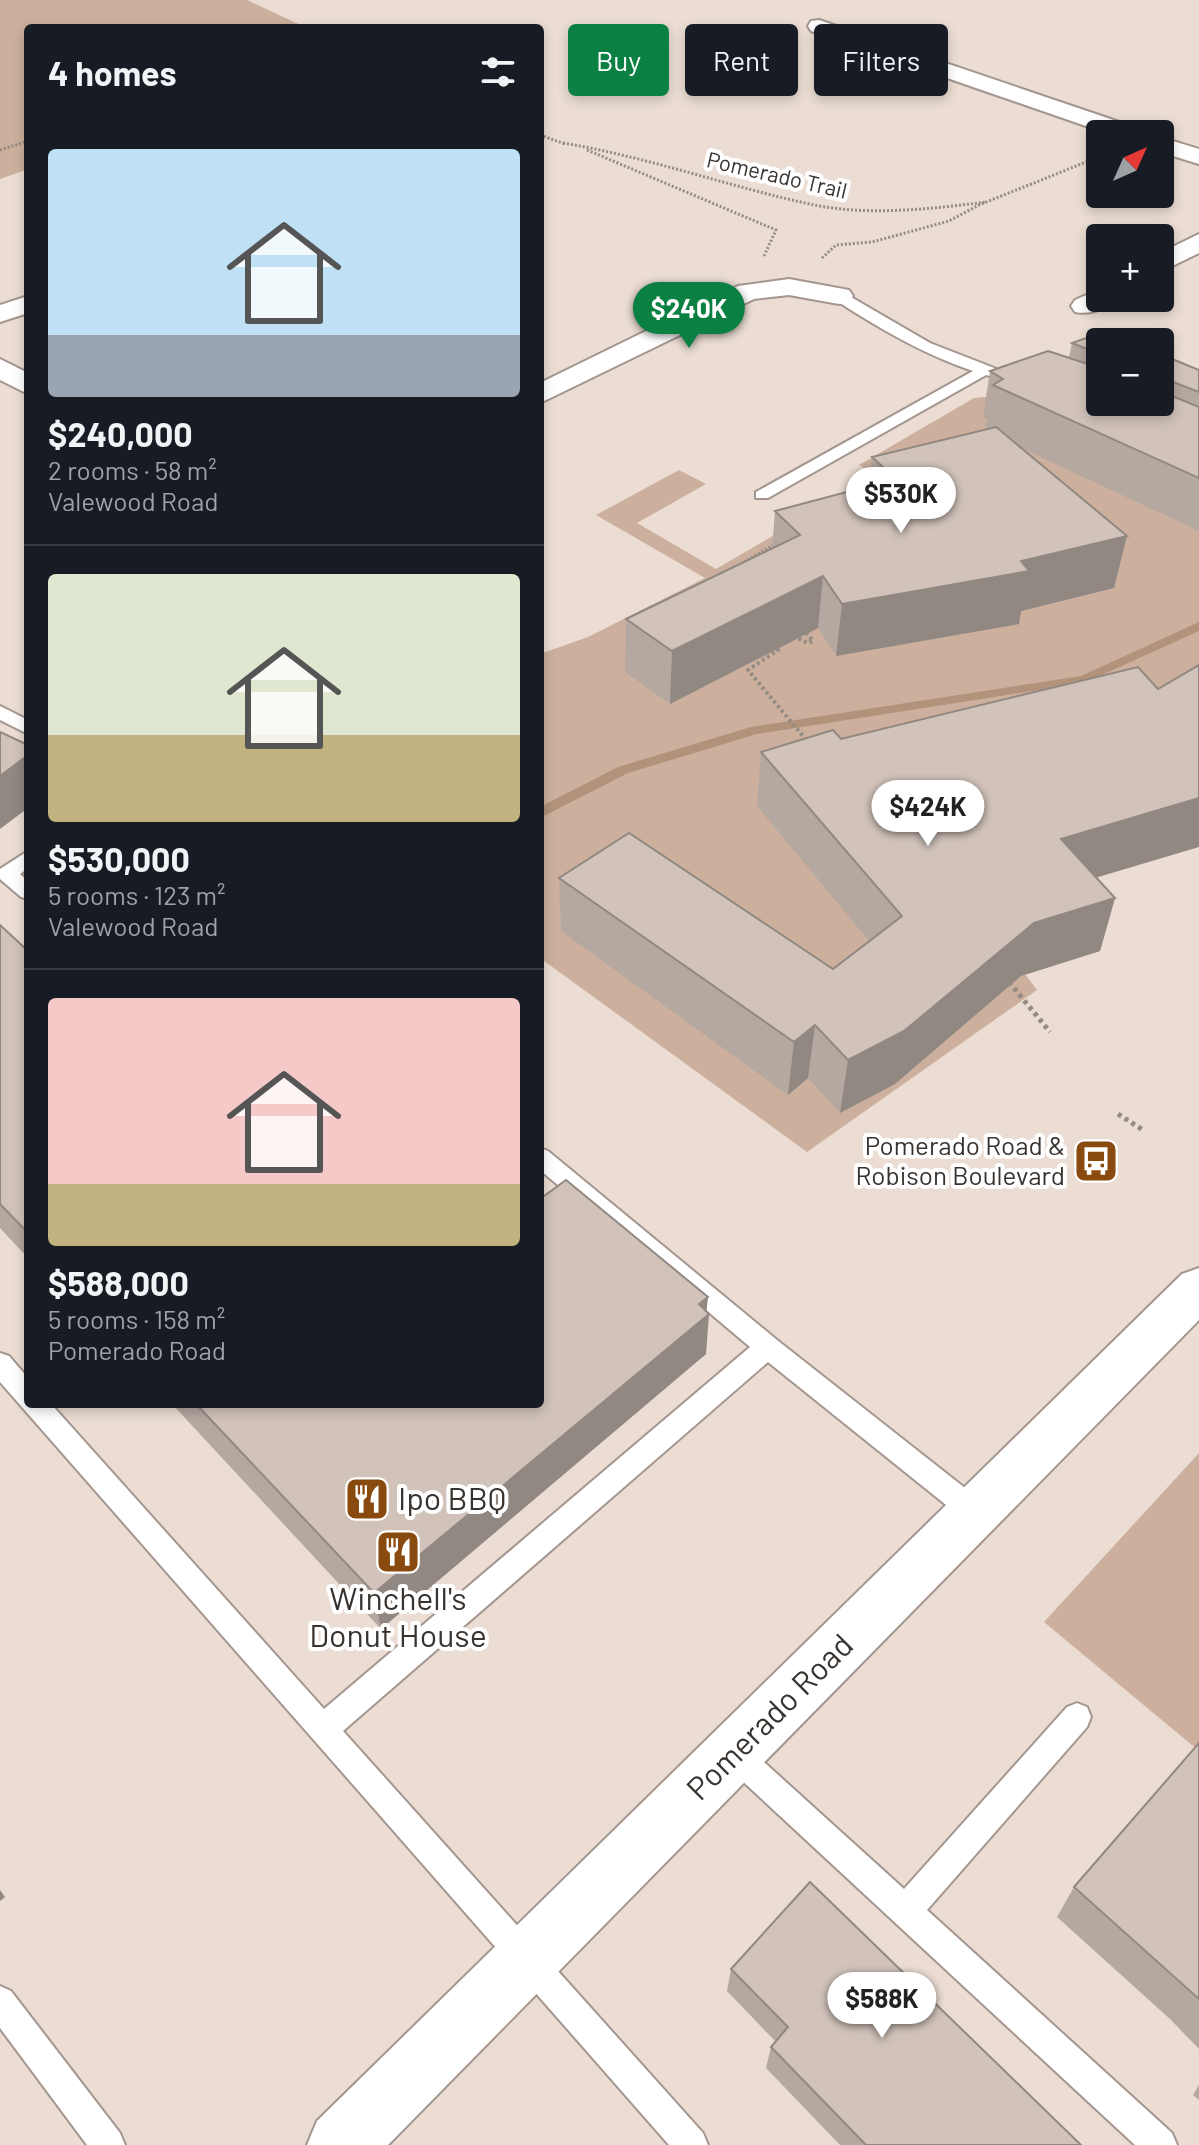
<!DOCTYPE html>
<html lang="en">
<head>
<meta charset="utf-8">
<style>
  :root { --surface:#171b24; --page:#242831; --text:#f1f3f6; --muted:#9ea1a6; --line:#363941; --accent:#0b8043 }
  body { margin:0; font-family:Barlow,sans-serif; background:var(--page); color:var(--text); height:100vh; display:flex; flex-direction:column; font-size:30px; white-space:nowrap }
  * { box-sizing:border-box; margin:0 }
  p { font-size:26px; color:var(--muted) }
  .icon { flex:none; width:44px; height:44px; fill:none; stroke:currentColor; stroke-width:2; stroke-linecap:round; stroke-linejoin:round }
  .map { position:relative; flex:1; overflow:hidden }
  .side { position:absolute; left:24px; top:24px; width:520px; height:1384px; display:flex; flex-direction:column; background:var(--surface); border-radius:8px; box-shadow:0 4px 12px #0003 }
  .side>* { flex:none }
  .hud { position:absolute; left:568px; top:24px; width:510px; height:72px; display:flex; gap:16px }
  .needle { width:52px; rotate:45deg }
  .fabs { position:absolute; left:1086px; top:120px; display:grid; gap:16px }
  .fabs a { display:grid; place-items:center; width:88px; height:88px; border-radius:8px; background:var(--surface); box-shadow:0 4px 12px #0003; font-size:40px }
  .price { position:absolute; translate:-50% -68px; padding:0 18px; border-radius:28px; background:#fff; color:#222; font-size:26px; line-height:52px; filter:drop-shadow(0 2px 4px #0008) }
  .price::after { content:''; position:absolute; left:50%; top:48px; width:24px; height:18px; margin-left:-12px; background:inherit; clip-path:polygon(0 0,100% 0,50% 100%) }
  .price.on { background:var(--accent); color:#fff }
  ul { padding:0; list-style:none }
  li { display:grid; align-content:center; gap:16px; height:424px; padding:0 24px }
  li+li { border-top:2px solid var(--line) }
  li span { display:grid; place-items:center; height:248px; border-radius:8px; color:#555 }
  li>.icon { margin-inline-start:auto }
  span .icon { width:144px; height:144px; fill:#fffc; stroke-width:1 }
  li b { font-size:34px }
  h2 { display:flex; justify-content:space-between; align-items:center; height:96px; padding:0 24px; font-size:34px }
  .pill { padding:0 28px; border-radius:8px; background:var(--surface); box-shadow:0 4px 12px #0003; font-size:28px; line-height:72px }
  .pill.on { background:var(--accent); color:#fff }
  .map>svg:first-child { display:block }
  .green { fill:#ccb09d }
  .lines { fill:none; stroke-linecap:round; stroke-linejoin:round }
  .stream { fill:#b3927b; fill-rule:evenodd }
  .lane-casing { stroke:#a4968e; stroke-width:4 }
  .street-casing { stroke:#a4968e; stroke-width:4 }
  .primary-casing { stroke:#a4968e; stroke-width:4 }
  .path-far2 { stroke:#948b83; stroke-width:3; stroke-dasharray:2 2; stroke-linecap:butt }
  .path-far1 { stroke:#948b83; stroke-width:4; stroke-dasharray:3 3; stroke-linecap:butt }
  .path { stroke:#948b83; stroke-width:5; stroke-dasharray:4 4; stroke-linecap:butt }
  .lane { fill:#fff; fill-rule:evenodd }
  .street { fill:#fff; fill-rule:evenodd }
  .primary { fill:#fff; fill-rule:evenodd }
  .wall { fill:#b4a8a0 }
  .shaded-wall { fill:#928882 }
  .building { fill:#d1c3ba; stroke:#928882; stroke-width:2 }
  .labels { text-anchor:middle; stroke-width:8; stroke-linejoin:round; paint-order:stroke }
  .far-street-label { font-size:22px; fill:#38332f; stroke:#fff }
  .poi-label { font-size:26px; fill:#38332f; stroke:#fff; text-anchor:end }
  .near-poi-label { font-size:32px; fill:#38332f; stroke:#fff; text-anchor:start }
  .near-street-label { font-size:32px; fill:#38332f; stroke:#fff }
</style>
</head>
<body>
<div class="map">
<svg width="1199" height="2145" viewBox="0 0 1199 2145">
  <rect width="100%" height="100%" fill="#ebddd3"/>
  <g class="green">
    <polygon points="0,0 247,0 307,28 28,28 28,169 0,179"/>
    <polygon points="995,396 1199,470 1199,704 930,847 1037,990 807,1152 540,958 540,654 588,637 705,578 596,515 679,470 706,484 637,523 716,569 877,475 859,465 974,398"/>
    <polygon points="1199,1453 1199,1751 1044,1622"/>
  </g>
  <g class="lines">
    <polygon class="stream" points="1199,622 1199,631 1084,683 757,734 628,773 540,818 540,807 618,767 751,727 1081,676"/>
    <g class="lane-casing">
      <g id="lane">
        <path d="M834 293H844L930 343 1025 380 1018 384 986 375 768 498H756V492L973 371C923 354 878 328 834 299Z"/>
        <polygon points="0,706 28,720 28,734 0,720"/>
        <polygon points="28,851 28,868 20,874 28,881 28,899 21,897 0,879 0,869"/>
        <polygon points="540,1148 548,1151 777,1340 984,1503 988,1512 984,1521 975,1524 966,1521 768,1362 343,1731 703,2133 708,2145 669,2145 0,1382 0,1353 9,1356 28,1378 28,1404 51,1404 324,1709 750,1347 540,1170"/>
        <polygon points="1077,1703 1087,1707 1091,1717 1087,1727 927,1910 1172,2133 1177,2145 1135,2145 724,1764 719,1754 724,1744 734,1739 744,1744 904,1889 1067,1707"/>
        <polygon points="0,1986 11,1991 120,2133 125,2145 87,2145 0,2028"/>
      </g>
    </g>
    <g class="street-casing">
      <g id="street">
        <polygon points="819,20 1140,129 1144,134 1109,134 811,31 808,26 811,21"/>
        <polygon points="1160,137 1199,149 1199,164 1160,152"/>
        <polygon points="1199,234 1199,253 1160,272 1160,253"/>
        <polygon points="789,279 849,290 853,296 849,302 839,304 789,295 754,299 540,403 540,383 738,286"/>
        <path d="M1100 289V298H1113C1104 310 1090 315 1075 312L1071 306 1075 300Z"/>
        <polygon points="28,296 28,313 0,322 0,305"/>
        <polygon points="0,359 28,373 28,394 0,380"/>
      </g>
    </g>
    <g class="primary-casing">
      <polygon id="primary" points="1199,1268 1199,1320 388,2145 307,2145 317,2121 1182,1274"/>
    </g>
    <g class="path-far2">
      <polyline points="540,135 565,144"/>
      <path d="M563 143C648 157 730 187 814 205 869 216 931 209 986 202"/>
      <polyline points="0,150 28,141"/>
      <polyline points="587,150 776,230 764,256"/>
      <polyline points="822,258 836,245 872,242 949,221 979,205 1091,160"/>
      <polyline points="746,565 744,562 777,543"/>
    </g>
    <g class="path-far1">
      <polyline points="793,636 808,643 813,641 803,629"/>
      <polyline points="772,645 778,650 748,670 808,742"/>
      <polyline points="1007,980 1011,984"/>
    </g>
    <g class="path">
      <polyline points="1009,982 1050,1032"/>
      <polyline points="1118,1114 1143,1130"/>
    </g>
    <use href="#lane" class="lane"/>
    <use href="#street" class="street"/>
    <use href="#primary" class="primary"/>
  </g>
  <g class="wall">
    <polygon points="1100,342 1100,402 1160,402 1160,354 1199,370 1199,531 1019,447 1114,588 1021,611 1019,624 836,656 818,628 670,704 625,672 626,619 772,549 775,511 869,486 872,457 985,430 987,419 983,417 990,371 1069,357 1072,343"/>
    <polygon points="1158,689 1096,878 1115,898 1100,951 1021,976 895,1084 840,1113 808,1078 788,1095 561,931 559,878 833,969 869,941 757,806 761,752"/>
    <polygon points="0,925 28,951 28,1258 0,1228"/>
    <polygon points="706,1311 706,1354 381,1629 172,1404 540,1404"/>
    <polygon points="1199,1743 1199,2049 1170,2019 1057,1917 1074,1887"/>
    <polygon points="731,1969 1081,2145 840,2145 766,2068 771,2047 776,2042 727,1991"/>
    <polygon points="1199,2085 1199,2100 1193,2095"/>
  </g>
  <g class="shaded-wall">
    <polygon points="1127,536 1114,588 1021,611 1019,624 836,656 842,604"/>
    <polygon points="823,576 818,628 670,704 672,651"/>
    <polygon points="28,755 28,808 0,829 0,776"/>
    <polygon points="1199,798 1199,847 1048,892 1061,839"/>
    <polygon points="1115,898 1100,951 1021,976 895,1084 840,1113 848,1060 1034,923"/>
    <polygon points="815,1025 808,1078 788,1095 794,1042"/>
    <polygon points="708,1297 706,1316 709,1314 706,1354 381,1629 374,1593"/>
    <polygon points="0,1890 5,1897 0,1901"/>
  </g>
  <g class="building">
    <polygon points="1106,331 1132,342 1100,342 1100,354 1072,343"/>
    <polygon points="1048,351 1100,368 1100,402 1160,402 1160,391 1199,407 1199,478 993,385 1003,379 990,371"/>
    <polygon points="1160,354 1199,370 1199,392 1160,377"/>
    <polygon points="996,427 1127,536 1021,561 1029,571 842,604 823,576 672,651 626,619 800,535 775,511 896,479 872,457"/>
    <polygon points="1199,665 1199,798 1061,839 1115,898 1034,923 904,1031 848,1060 815,1025 794,1042 559,878 629,833 833,969 902,916 761,752 833,730 841,739 1138,667 1158,689"/>
    <polygon points="0,732 28,745 28,755 0,776"/>
    <polygon points="0,925 28,951 28,1233 0,1204"/>
    <polygon points="566,1180 708,1297 699,1304 709,1314 374,1593 196,1404 540,1404 540,1199"/>
    <polygon points="1199,1743 1199,1999 1074,1887"/>
    <polygon points="810,1882 1081,2145 866,2145 771,2047 788,2027 731,1969"/>
  </g>
  <defs>
    <g id="bus-square" transform="scale(2.3)"><rect x="-9" y="-9" width="18" height="18" rx="4" fill="#894a10" stroke="#fff"/><path d="M-5-6H5V4H4V6H2V4H-2V6H-4V4H-5ZM-3.5-4V0h7V-4ZM-3.5 1.2v1.5H-2V1.2ZM2 1.2v1.5H3.5V1.2Z" fill="#fff"/></g>
    <g id="restaurant-square" transform="scale(2.3)"><rect x="-9" y="-9" width="18" height="18" rx="4" fill="#894a10" stroke="#fff"/><path d="M-5-6h1v4h1v-4h1v4h1v-4h1v5L-1.5 .5V6h-2V.5L-5-1ZM5-6V6H3V1.5H1.5Q1.5-4 5-6Z" fill="#fff"/></g>
  </defs>
  <g fill-rule="evenodd">
    <use href="#bus-square" x="1096" y="1161"/>
    <use href="#restaurant-square" x="367" y="1499"/>
    <use href="#restaurant-square" x="398" y="1552"/>
  </g>
  <g class="labels">
    <g class="far-street-label">
      <text transform="translate(777 175) rotate(13)" y="8">Pomerado Trail</text>
    </g>
    <g class="poi-label">
      <text x="1065" y="1155">Pomerado Road &amp;<tspan x="1065" dy="30">Robison Boulevard</tspan></text>
    </g>
    <g class="near-poi-label">
      <text x="398" y="1510">Ipo BBQ</text>
      <text x="398" y="1610" text-anchor="middle">Winchell's<tspan x="398" dy="37">Donut House</tspan></text>
    </g>
    <g class="near-street-label">
      <text transform="translate(770 1717) rotate(-45)" y="11">Pomerado Road</text>
    </g>
  </g>
</svg>
<div class="fabs">
<a><svg class="needle" viewBox="-14 -14 28 28"><path d="M0-13l5 13h-10z" fill="#e53935"/><path d="M0 13l5-13h-10z" fill="#9ea1a6"/></svg></a>
<a>+</a>
<a>−</a>
</div>
<b class="price on" style="left:689px;top:350px">$240K</b>
<b class="price" style="left:901px;top:535px">$530K</b>
<b class="price" style="left:928px;top:848px">$424K</b>
<b class="price" style="left:882px;top:2040px">$588K</b>
<div class="hud">
<a class="pill on">Buy</a>
<a class="pill">Rent</a>
<a class="pill">Filters</a>
</div>
<section class="side">
<h2>4 homes<svg class="icon" aria-label="filters" viewBox="0 0 24 24"><path d="M4 7h16M4 17h16"/><circle cx="9" cy="7" r="2"/><circle cx="15" cy="17" r="2"/></svg></h2>
<ul>
<li><span style="background:linear-gradient(#bfe0f5 75%,#9aa5b1 0)"><svg class="icon" aria-label="home" viewBox="0 0 24 24"><path d="M3 11l9-7 9 7M6 9v11h12V9"/></svg></span><div><b>$240,000</b><p>2 rooms · 58 m²</p><p>Valewood Road</p></div></li>
<li><span style="background:linear-gradient(#dfe7d0 65%,#c2b280 0)"><svg class="icon" aria-label="home" viewBox="0 0 24 24"><path d="M3 11l9-7 9 7M6 9v11h12V9"/></svg></span><div><b>$530,000</b><p>5 rooms · 123 m²</p><p>Valewood Road</p></div></li>
<li><span style="background:linear-gradient(#f6c9c9 75%,#c2b280 0)"><svg class="icon" aria-label="home" viewBox="0 0 24 24"><path d="M3 11l9-7 9 7M6 9v11h12V9"/></svg></span><div><b>$588,000</b><p>5 rooms · 158 m²</p><p>Pomerado Road</p></div></li>
</ul>
</section>
</div>
</body>
</html>
